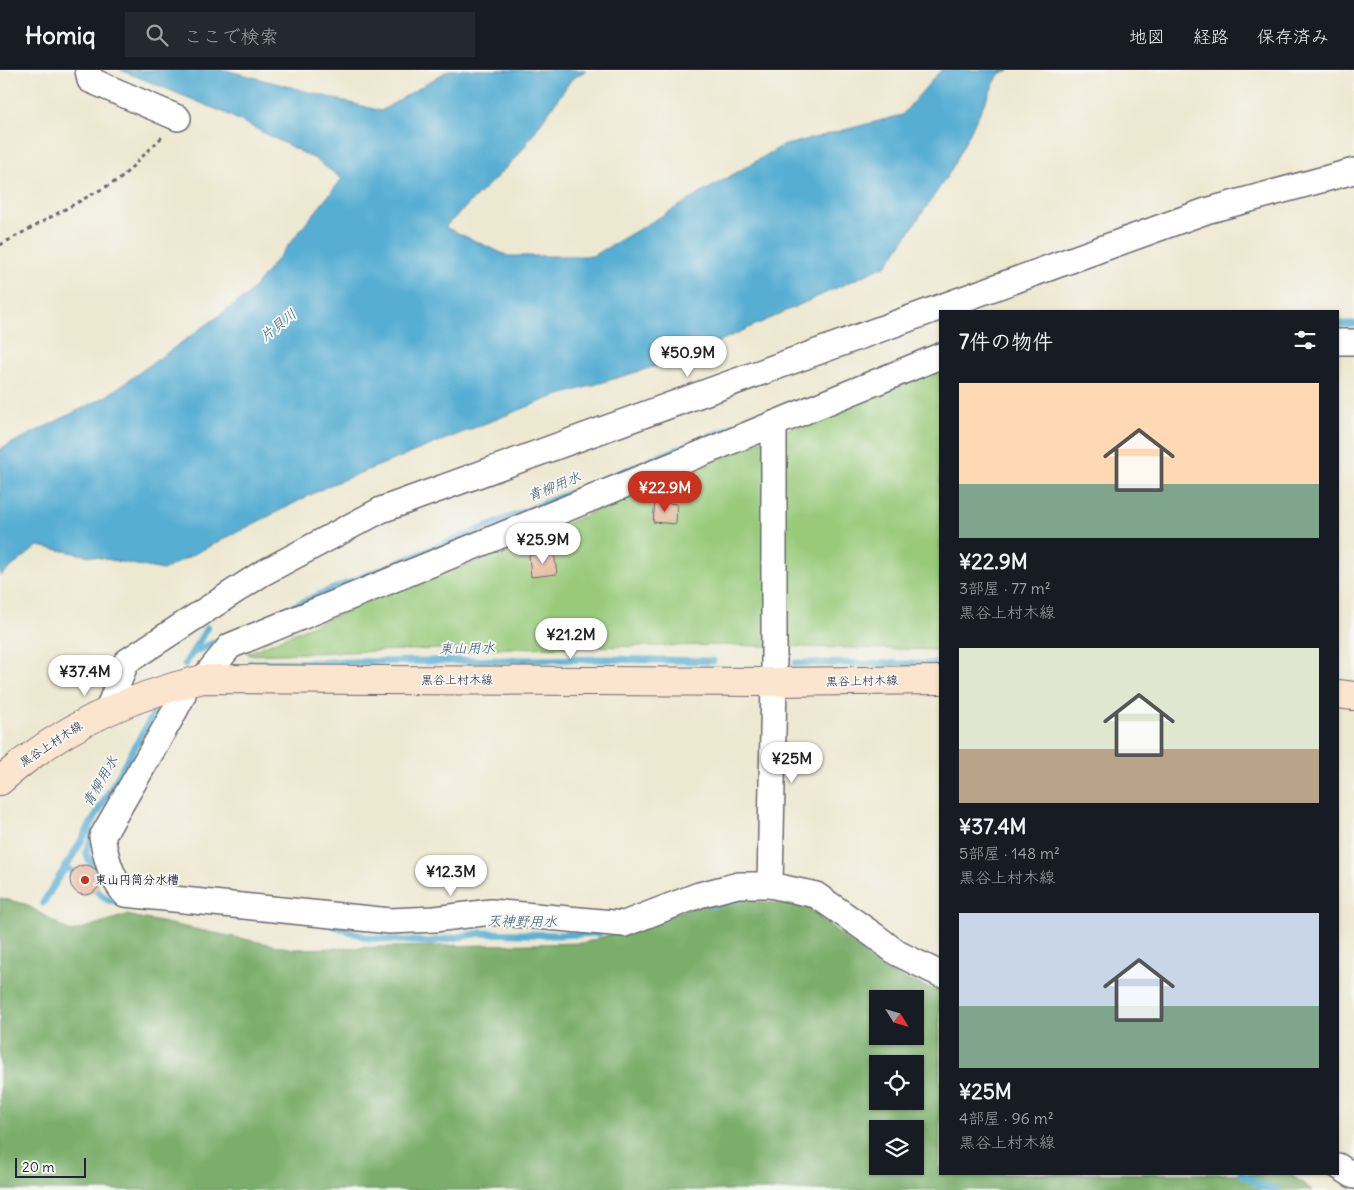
<!DOCTYPE html>
<html lang="ja">
<head>
<meta charset="utf-8">
<style>
  :root { --surface:#171b24; --page:#242831; --text:#f1f3f6; --muted:#9ea1a6; --line:#363941; --accent:#c8321e }
  body { margin:0; font-family:Delius,"Klee One",sans-serif; background:var(--page); color:var(--text); height:100vh; display:flex; flex-direction:column; font-size:19px; white-space:nowrap }
  * { box-sizing:border-box; margin:0 }
  p { font-size:16px; color:var(--muted) }
  .icon { flex:none; width:28px; height:28px; fill:none; stroke:currentColor; stroke-width:2; stroke-linecap:round; stroke-linejoin:round }
  .map { position:relative; flex:1; overflow:hidden }
  .details { position:absolute; left:939px; top:240px; width:400px; height:865px; display:flex; flex-direction:column; background:var(--surface); border-radius:0px; box-shadow:0 1px 4px #0004 }
  .details>* { flex:none }
  .needle { width:32px; rotate:127deg }
  .controls { position:absolute; left:869px; top:920px; display:grid; gap:10px }
  .controls a { display:grid; place-items:center; width:55px; height:55px; border-radius:0px; background:var(--surface); box-shadow:0 1px 4px #0004; font-size:25px }
  .scale { position:absolute; left:15px; bottom:12px; width:71px; box-sizing:border-box; padding-left:5px; border:2px solid #22223b; border-top:0; font-size:14px; line-height:18px; white-space:nowrap; color:#22223b; -webkit-text-stroke:4px #f6f6f2; paint-order:stroke }
  .price { position:absolute; translate:-50% -42px; padding:0 11px; border-radius:18px; background:#fff; color:#222; font-size:16px; line-height:32px; filter:drop-shadow(0 1px 2px #0008) }
  .price::after { content:''; position:absolute; left:50%; top:30px; width:15px; height:11px; margin-left:-8px; background:inherit; clip-path:polygon(0 0,100% 0,50% 100%) }
  .price.on { background:var(--accent); color:#fff }
  ul { padding:0; list-style:none }
  li { display:grid; align-content:center; gap:10px; height:265px; padding:0 20px }
  li span { display:grid; place-items:center; height:155px; border-radius:0px; color:#555 }
  li>.icon { margin-inline-start:auto }
  span .icon { width:90px; height:90px; fill:#fffc; stroke-width:1 }
  li b { font-size:21px }
  h2 { display:flex; justify-content:space-between; align-items:center; height:60px; padding:0 20px; font-size:21px }
  header { display:flex; align-items:center; gap:30px; box-sizing:border-box; height:70px; padding:0 25px; background:var(--surface); border-bottom:1px solid var(--line) }
  header strong { font-size:24px }
  nav { display:flex; gap:28px; margin-inline-start:auto; font-size:18px }
  .search { width:350px; height:45px; background:var(--page); display:flex; align-items:center; gap:12px; box-sizing:border-box; padding:0 18px; border-radius:0px; color:var(--muted); font-size:19px }
  .map>svg:first-child { display:block }
  .green { fill:#99ca7a; stroke:#5e765a }
  .forest { fill:#7aae6a; stroke:#4e6852; fill-rule:evenodd }
  .water { fill:#56aed3; stroke:#3c6887 }
  .lines { fill:none; stroke-linecap:round; stroke-linejoin:round }
  .stream { stroke:#56aed3; stroke-width:7 }
  .building { fill:#e7b295 }
  .minor-casing { stroke:#69676f; stroke-width:28 }
  .secondary-casing { stroke:#69676f; stroke-width:30 }
  .path { stroke:#69676f; stroke-width:3; stroke-dasharray:4 4; stroke-linecap:butt }
  .minor { stroke:#fff; stroke-width:25 }
  .secondary { stroke:#fce5cf; stroke-width:28 }
  .poi-dot { fill:#c8321e; stroke:#f6f6f2; stroke-width:2 }
  .labels { text-anchor:middle; stroke-width:4; stroke-linejoin:round; paint-order:stroke }
  .street-label { font-size:12px; fill:#22223b; stroke:#f6f6f2 }
  .poi-label { font-size:12px; font-weight:bold; fill:#22223b; stroke:#f6f6f2; text-anchor:start }
  .water-label { font-size:14px; font-style:italic; fill:#375a78; stroke:#f6f6f2 }
</style>
</head>
<body>
<header>
<strong>Homiq</strong>
<div class="search"><svg class="icon" aria-label="search" viewBox="0 0 24 24"><circle cx="10" cy="10" r="6"/><path d="M15 15l6 6"/></svg>ここで検索</div>
<nav><a>地図</a><a>経路</a><a>保存済み</a></nav>
</header>
<div class="map">
<svg width="1354" height="1120" viewBox="0 0 1354 1120">
  <rect width="100%" height="100%" fill="#f6f6f2"/>
  <filter id="ink" filterUnits="userSpaceOnUse"><feTurbulence type="fractalNoise" baseFrequency=".02" numOctaves="2"/><feDisplacementMap in="SourceGraphic" scale="10" xChannelSelector="R" yChannelSelector="G"/><feConvolveMatrix kernelMatrix="1 2 1 2 8 2 1 2 1" color-interpolation-filters="sRGB"/></filter>
  <filter id="wash" filterUnits="userSpaceOnUse"><feTurbulence type="fractalNoise" baseFrequency=".0096" numOctaves="4" result="noise"/><feDisplacementMap in="SourceGraphic" scale="20" xChannelSelector="R" yChannelSelector="G"/><feGaussianBlur stdDeviation="1.12" result="paint"/><feColorMatrix in="noise" values="0 0 0 0 0 0 0 0 0 0 0 0 0 0 0 0 0 1.4 0 .05"/><feComposite in="paint" operator="in"/></filter>
  <g filter="url(#wash)">
    <rect width="100%" height="100%" fill="#ede8d0"/>
    <polygon class="green" points="940,298 940,580 720,575 437,579 249,585 248,583 377,528 478,491 791,358"/>
    <path class="forest" d="M0 828 25 834 71 862 126 845 293 879 584 873 721 828 806 836 887 902 940 922V1104H1290L1312 1120H0ZM878 929H915V966H878ZM878 994H915V1031H878ZM878 1059H915V1096H878Z"/>
    <polygon class="water" points="121,0 226,0 381,41 449,0 586,0 571,10 517,87 445,157 508,186 593,186 782,76 902,45 941,0 1010,0 999,4 950,102 887,195 683,288 547,329 330,415 163,500 38,476 0,506 0,379 105,327 248,225 342,109 315,89 225,43"/>
    <g class="lines">
      <g class="stream">
        <polyline points="1338,254 1354,254"/>
        <polyline points="279,543 321,524 741,354"/>
        <polyline points="192,583 207,558"/>
        <polyline points="251,593 605,589 713,591"/>
        <polyline points="796,593 940,594"/>
        <polyline points="185,594 192,583 226,567"/>
        <polyline points="65,796 108,830 122,832"/>
        <polyline points="84,810 96,796 89,790 86,782 94,763"/>
        <polyline points="43,833 76,780 156,640"/>
        <polyline points="710,835 748,826"/>
        <polyline points="335,856 368,868 429,872 481,863 558,865 599,863"/>
        <polyline points="1241,1104 1265,1118 1278,1120"/>
      </g>
    </g>
    <g id="blocks">
      <g class="building">
        <polygon points="655,432 677,434 676,454 653,452"/>
        <polygon points="554,482 557,504 531,507 529,485"/>
        <circle cx="85" cy="810" r="15"/>
      </g>
    </g>
  </g>
  <g filter="url(#ink)">
    <use href="#blocks" fill-opacity="0" stroke="#69676f" stroke-width="1"/>
    <g class="lines">
      <g class="minor-casing">
        <g id="minor">
          <polyline points="88,0 90,10 178,48"/>
          <polyline points="1338,272 1354,272"/>
          <polyline points="203,609 230,576 940,286"/>
          <path d="M183 614V625L172 646 102 767C106 787 111 808 125 824L390 851 435 849 491 842 624 854 699 825 738 815H770L816 825 875 866 897 883 940 904"/>
          <polyline points="108,640 126,592 261,504 381,440 1206,141 1354,101"/>
          <polyline points="770,815 774,612 774,354"/>
          <polyline points="1338,1096 1354,1106"/>
        </g>
      </g>
      <g class="secondary-casing">
        <g id="secondary">
          <polyline points="1338,624 1354,626"/>
          <path d="M0 711C59 659 126 627 203 609L774 612 940 610"/>
        </g>
      </g>
      <polyline class="path" points="0,175 120,109 162,67"/>
      <use href="#minor" class="minor"/>
      <use href="#secondary" class="secondary"/>
    </g>
  </g>
  <circle class="poi-dot" cx="85" cy="810" r="5"/>
  <g class="labels">
    <g class="street-label">
      <text x="457" y="614">黒谷上村木線</text>
      <text transform="translate(862 611) rotate(-1)" y="4">黒谷上村木線</text>
      <text transform="translate(51 674) rotate(-33)" y="4">黒谷上村木線</text>
    </g>
    <g class="poi-label">
      <text x="95" y="814">東山円筒分水槽</text>
    </g>
    <g class="water-label">
      <text transform="translate(278 255) rotate(-39)" y="5">片貝川</text>
      <text transform="translate(554 416) rotate(-22)" y="5">青柳用水</text>
      <text transform="translate(467 578) rotate(-1)" y="5">東山用水</text>
      <text transform="translate(100 711) rotate(-60)" y="5">青柳用水</text>
      <text transform="translate(522 851) rotate(1)" y="5">天神野用水</text>
    </g>
  </g>
</svg>
<div class="controls">
<a><svg class="needle" viewBox="-14 -14 28 28"><path d="M0-13l5 13h-10z" fill="#e53935"/><path d="M0 13l5-13h-10z" fill="#9ea1a6"/></svg></a>
<a><svg class="icon" aria-label="locate" viewBox="0 0 24 24"><circle cx="12" cy="12" r="6"/><path d="M12 2v4M12 18v4M2 12h4M18 12h4"/></svg></a>
<a><svg class="icon" aria-label="layers" viewBox="0 0 24 24"><path d="M12 4l9 5-9 5-9-5zM3 14l9 5 9-5"/></svg></a>
</div>
<div class="scale">20 m</div>
<b class="price" style="left:688px;top:308px">¥50.9M</b>
<b class="price on" style="left:665px;top:443px">¥22.9M</b>
<b class="price" style="left:543px;top:495px">¥25.9M</b>
<b class="price" style="left:571px;top:590px">¥21.2M</b>
<b class="price" style="left:85px;top:627px">¥37.4M</b>
<b class="price" style="left:792px;top:714px">¥25M</b>
<b class="price" style="left:451px;top:827px">¥12.3M</b>
<section class="details">
<h2>7件の物件<svg class="icon" aria-label="filters" viewBox="0 0 24 24"><path d="M4 7h16M4 17h16"/><circle cx="9" cy="7" r="2"/><circle cx="15" cy="17" r="2"/></svg></h2>
<ul>
<li><span style="background:linear-gradient(#ffd9b3 65%,#7fa58c 0)"><svg class="icon" aria-label="home" viewBox="0 0 24 24"><path d="M3 11l9-7 9 7M6 9v11h12V9"/></svg></span><div><b>¥22.9M</b><p>3部屋 · 77 m²</p><p>黒谷上村木線</p></div></li>
<li><span style="background:linear-gradient(#dfe7d0 65%,#b9a48a 0)"><svg class="icon" aria-label="home" viewBox="0 0 24 24"><path d="M3 11l9-7 9 7M6 9v11h12V9"/></svg></span><div><b>¥37.4M</b><p>5部屋 · 148 m²</p><p>黒谷上村木線</p></div></li>
<li><span style="background:linear-gradient(#c9d6e8 60%,#7fa58c 0)"><svg class="icon" aria-label="home" viewBox="0 0 24 24"><path d="M3 11l9-7 9 7M6 9v11h12V9"/></svg></span><div><b>¥25M</b><p>4部屋 · 96 m²</p><p>黒谷上村木線</p></div></li>
</ul>
</section>
</div>
</body>
</html>
